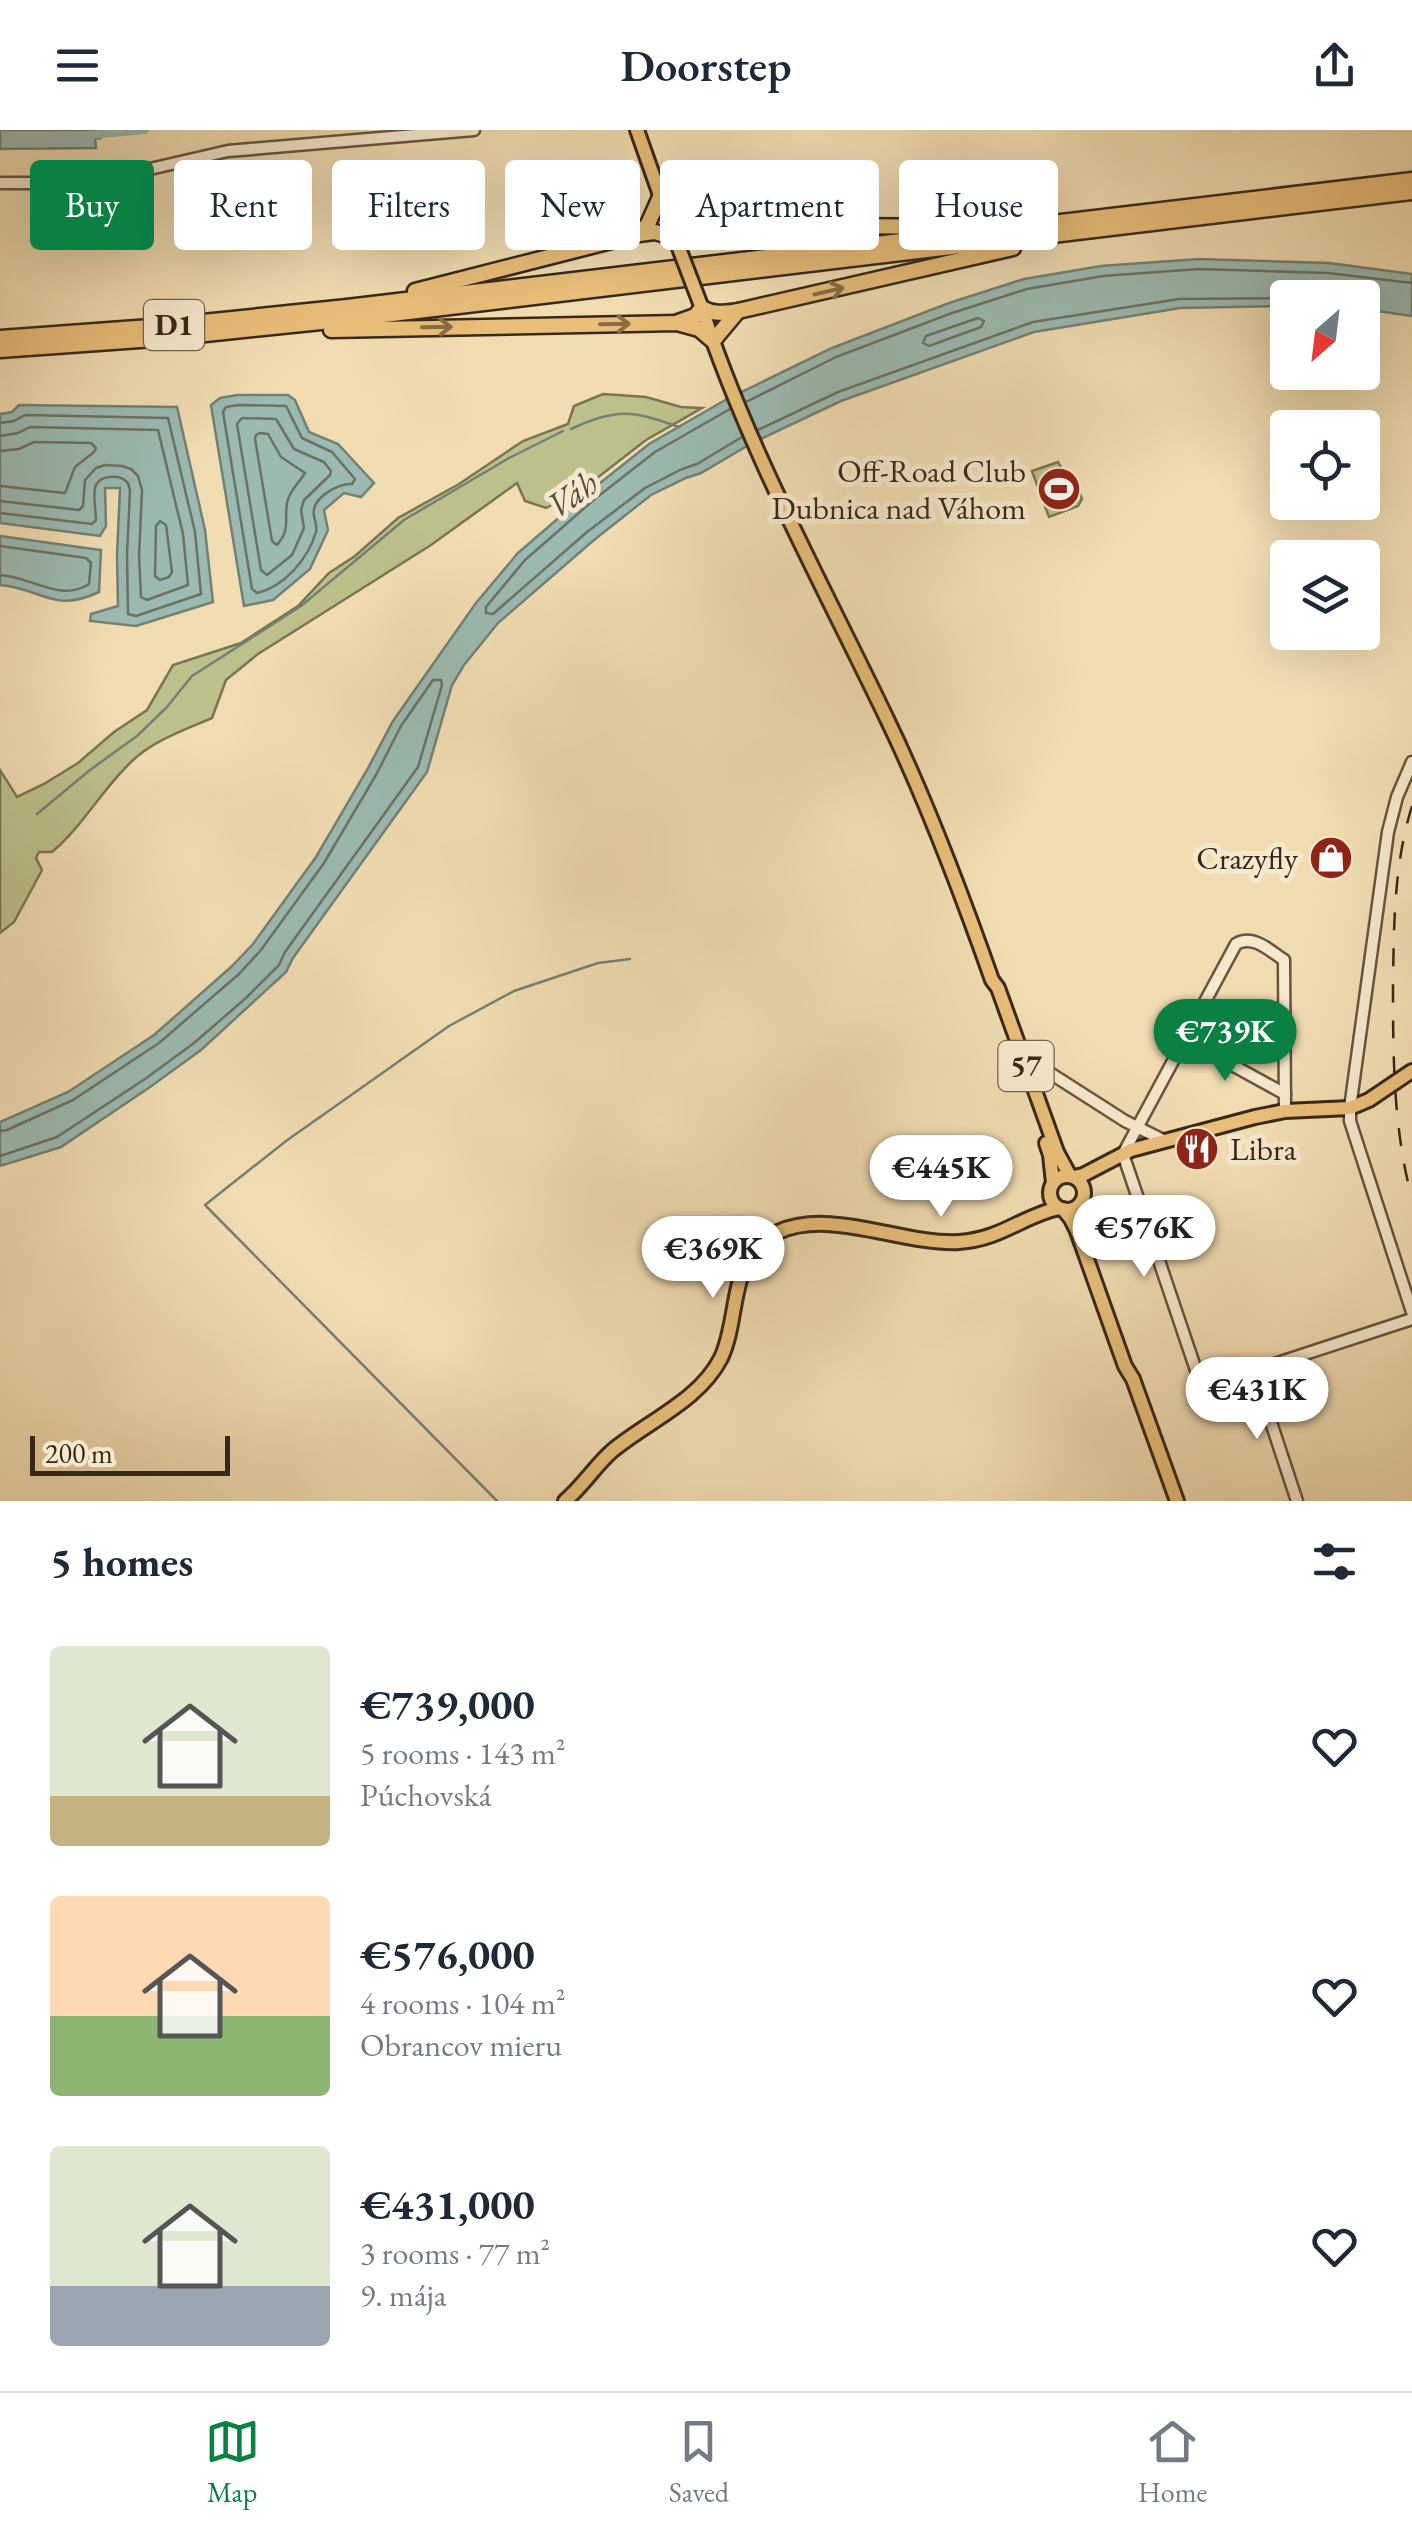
<!DOCTYPE html>
<html lang="en">
<head>
<meta charset="utf-8">
<style>
  :root { --surface:#fff; --page:#f2f2f3; --text:#1f2937; --muted:#747a83; --line:#e0e1e3; --accent:#0b8043 }
  body { margin:0; font-family:"EB Garamond",serif; background:var(--page); color:var(--text); height:100vh; display:flex; flex-direction:column; font-size:38px; white-space:nowrap }
  * { box-sizing:border-box; margin:0 }
  p { font-size:32px; color:var(--muted) }
  .icon { flex:none; width:55px; height:55px; fill:none; stroke:currentColor; stroke-width:2; stroke-linecap:round; stroke-linejoin:round }
  .map { position:relative; height:1371px; overflow:hidden }
  .details { display:flex; flex-direction:column; background:var(--surface); flex:1 }
  .details>* { flex:none }
  .banner { position:absolute; left:30px; top:30px; width:1352px; height:90px; display:flex; gap:20px }
  .needle { width:65px; rotate:208deg }
  .buttons { position:absolute; left:1270px; top:150px; display:grid; gap:20px }
  .buttons a { display:grid; place-items:center; width:110px; height:110px; border-radius:10px; background:var(--surface); box-shadow:0 10px 40px #0002; font-size:50px }
  .scale { position:absolute; left:30px; bottom:25px; width:200px; box-sizing:border-box; padding-left:10px; border:5px solid #382819; border-top:0; font-size:28px; line-height:35px; white-space:nowrap; color:#382819; -webkit-text-stroke:8px #f6e8cd; paint-order:stroke }
  .price { position:absolute; translate:-50% -85px; padding:0 22px; border-radius:35px; background:#fff; color:#222; font-size:32px; line-height:65px; filter:drop-shadow(0 2px 5px #0008) }
  .price::after { content:''; position:absolute; left:50%; top:60px; width:30px; height:22px; margin-left:-15px; background:inherit; clip-path:polygon(0 0,100% 0,50% 100%) }
  .price.selected { background:var(--accent); color:#fff }
  ul { padding:0; list-style:none }
  li { display:flex; align-items:center; gap:30px; height:250px; padding:0 50px }
  li span { display:grid; place-items:center; flex:none; width:280px; height:200px; border-radius:10px; color:#555 }
  li>.icon { margin-inline-start:auto }
  span .icon { width:120px; height:120px; fill:#fffc; stroke-width:1 }
  li b { font-size:42px }
  h2 { display:flex; justify-content:space-between; align-items:center; height:120px; padding:0 50px; font-size:42px }
  .pill { padding:0 35px; border-radius:10px; background:var(--surface); box-shadow:0 10px 40px #0002; font-size:35px; line-height:90px }
  .pill.selected { background:var(--accent); color:#fff }
  header { display:flex; justify-content:space-between; align-items:center; height:130px; padding:0 50px; background:var(--surface); font-size:45px; font-weight:600 }
  .tab-bar { display:flex; justify-content:space-around; align-items:center; height:140px; border-top:2px solid var(--line); background:var(--surface); font-size:28px; color:var(--muted) }
  .tab-bar a { display:grid; justify-items:center; gap:5px }
  .tab-bar .selected { color:var(--accent) }
  .map>svg:first-child { display:block }
  .green { fill:#bcc08b; stroke:#7a7452; stroke-width:2.5 }
  .water { fill:#9bbab1; stroke:#738074; stroke-width:2.5 }
  .lines { fill:none; stroke-linecap:round; stroke-linejoin:round }
  .shore { stroke:#6a7165; stroke-width:2.5 }
  .stream { stroke:#738074; stroke-width:2.5 }
  .canal { stroke:#9bbab1; stroke-width:8 }
  .minor-casing { stroke:#66553f; stroke-width:15 }
  .major-casing { stroke:#382819; stroke-width:18 }
  .highway-casing { stroke:#382819; stroke-width:19 }
  .minor { stroke:#f6e8cd; stroke-width:10 }
  .major { stroke:#e8be79; stroke-width:12 }
  .highway { stroke:#e8be79; stroke-width:14 }
  .rail { stroke:#382819; stroke-width:2.5; stroke-dasharray:18 18; stroke-linecap:butt }
  .major-bridge-casing { stroke:#382819; stroke-width:18; stroke-linecap:butt }
  .major-bridge { stroke:#e8be79; stroke-width:12 }
  .oneway { stroke:#876c44 }
  .labels { text-anchor:middle; stroke-width:10; stroke-linejoin:round; paint-order:stroke }
  .shield { fill:#f6e8cd; stroke:#71624f; stroke-width:2.5 }
  .shield-label { font-size:30px; font-weight:bold; fill:#382819 }
  .poi-label { font-size:32px; fill:#382819; stroke:#f6e8cd; text-anchor:end }
  .water-label { font-size:35px; font-style:italic; fill:#514c3f; stroke:#f6e8cd }
</style>
</head>
<body>
<header><svg class="icon" aria-label="menu" viewBox="0 0 24 24"><path d="M4 6h16M4 12h16M4 18h16"/></svg>Doorstep<svg class="icon" aria-label="share" viewBox="0 0 24 24"><path d="M12 15V3M7 8l5-5 5 5M5 13v7h14v-7"/></svg></header>
<div class="map">
<svg width="1412" height="1371" viewBox="0 0 1412 1371">
  <rect width="100%" height="100%" fill="#f1dcb2"/>
  <filter id="stains"><feTurbulence type="fractalNoise" baseFrequency=".002" numOctaves="4"/><feColorMatrix values="0 0 0 0 .2 0 0 0 0 .09 0 0 0 0 .02 0 0 0 .5 -.17"/></filter>
  <radialGradient id="worn" r=".72"><stop offset=".6" stop-color="#630" stop-opacity="0"/><stop offset="1" stop-color="#630" stop-opacity=".3"/></radialGradient>
  <g class="green">
    <path d="M603 264 646 267 681 277 702 278 646 310 583 359 546 378 525 371 517 353 431 415 258 524 226 550 212 588C184 600 152 611 130 633 101 661 82 697 52 722H39L36 728 42 740 14 792 0 803V640L17 667 44 654 78 633 114 602 147 580 173 535 241 513 298 476 329 443 355 426 398 388 459 354 523 311 568 294 574 276Z"/>
    <polygon points="1058,332 1063,341 1072,343 1082,369 1078,376 1049,387 1032,341"/>
  </g>
  <g class="water">
    <polygon points="0,0 94,0 100,1 101,8 95,9 96,18 0,19"/>
    <polygon points="1199,129 1329,133 1412,144 1412,186 1363,179 1362,168 1288,168 1287,176 1180,178 1034,202 841,271 752,313 701,343 686,348 651,365 594,410 498,493 464,535 452,555 427,642 293,828 286,842 201,920 150,957 61,1017 0,1036 0,992 68,962 154,905 231,837 253,814 316,727 367,640 393,591 476,473 518,423 590,361 649,314 727,269 832,218 949,173 1024,149 1101,136"/>
    <polygon points="237,265 288,265 295,270 309,302 338,314 374,353 361,367 344,363 324,380 328,400 310,439 273,470 244,476 211,275 220,268"/>
    <polygon points="19,275 177,277 205,400 213,472 136,496 90,491 91,484 118,476 117,425 120,358 105,358 106,396 100,406 0,393 0,284 12,282"/>
    <path d="M0 406 101 420 99 462C53 484 41 458 0 455Z"/>
  </g>
  <g class="lines">
    <g class="shore">
      <polygon points="978,188 984,191 981,197 929,216 923,213 926,206"/>
      <polyline points="746,272 836,227 952,183 1027,159 1103,146 1199,139 1328,143 1412,153"/>
      <path d="M238 275 286 276 302 308 332 322 355 349 352 354C340 353 317 365 314 379 312 387 318 394 316 402 308 429 284 457 257 463L252 459 223 282 226 277Z"/>
      <polyline points="730,279 655,322 596,368 525,430 486,477 486,483 493,484 587,402 645,358 682,339 697,334 742,307"/>
      <polygon points="242,288 276,289 294,319 324,332 331,341 330,345 304,370 301,380 304,398 292,425 267,445 261,440 237,294"/>
      <path d="M0 293 14 291 25 285 168 288 195 402 201 464 136 486 128 484 127 425 130 360C129 358 129 354 127 352 120 344 101 345 96 355 92 364 96 380 96 390L92 394 0 383"/>
      <polyline points="758,300 838,262 1033,192 1179,169 1291,168"/>
      <path d="M260 303 268 304 281 327 305 343C299 353 289 361 287 373 284 392 291 398 277 415L272 411 255 309 256 305Z"/>
      <polyline points="0,306 18,303 30,297 158,300 183,404 188,455 147,470 141,467 139,425 142,360 138,346 131,339 122,336 105,335 96,338 85,350 83,376 79,380 0,371"/>
      <polyline points="0,321 19,319 34,312 91,313 96,318 94,322 75,337 65,363 0,356"/>
      <polygon points="160,391 166,395 172,442 169,447 160,450 155,446 156,396"/>
      <path d="M0 416 86 428 91 433 89 454C60 473 30 446 0 445"/>
      <polyline points="0,1001 7,1000 73,970 159,913 239,844 261,820 324,733 376,645 401,596 433,550 441,550 442,555 418,637 285,822 279,835 246,868 194,913 145,949 57,1007 0,1026"/>
    </g>
    <g class="stream">
      <path d="M571 299C616 278 632 280 679 297"/>
      <polyline points="37,684 90,640 137,606 167,577 192,546 301,476 404,390 509,328 563,301"/>
      <polyline points="497,1371 205,1075 286,1011 449,896 514,861 598,833 630,829"/>
    </g>
    <polyline class="canal" points="90,5 145,0"/>
    <g class="minor-casing">
      <g id="minor">
        <polyline points="0,53 89,53 228,21 474,0"/>
        <polyline points="1412,632 1397,667 1388,702 1350,978 1350,991 1412,1182"/>
        <polyline points="1185,909 1285,964"/>
        <polyline points="1039,936 1125,991 1165,1011"/>
        <path d="M1285 981 1284 830C1269 820 1253 804 1236 814L1123 1024 1199 1249 1203 1254 1210 1255 1412 1189"/>
        <polyline points="1254,1241 1297,1371"/>
      </g>
    </g>
    <g class="major-casing">
      <g id="major">
        <polyline points="637,0 677,113"/>
        <path d="M700 173C747 318 822 453 887 589 928 674 961 762 992 850L998 858 1057 1022 1070 1046"/>
        <polyline points="1046,1013 1050,1025 1053,1053"/>
        <circle cx="1067" cy="1063" r="17"/>
        <polyline points="1074,1047 1083,1045 1131,1020 1255,987 1285,981 1350,978 1369,970 1412,941"/>
        <polyline points="1081,1073 1079,1081 1083,1099"/>
        <polyline points="1063,1079 1071,1089 1077,1101 1125,1236 1133,1249 1177,1371"/>
        <path d="M565 1371C583 1356 595 1336 612 1321 648 1291 699 1271 721 1228 741 1185 727 1125 778 1102 831 1078 902 1115 959 1112 1002 1109 1022 1086 1059 1078"/>
      </g>
    </g>
    <g class="highway-casing">
      <g id="highway">
        <polyline points="660,67 676,88 698,95 969,97"/>
        <polyline points="639,104 648,94 660,67"/>
        <polyline points="415,161 639,104 655,102 675,108 687,98 698,95"/>
        <path d="M678 192 695 186 702 178C714 185 724 183 738 181L1013 118"/>
        <polyline points="331,200 677,193 699,199 713,211 738,181"/>
        <polyline points="0,208 164,196 347,177 1412,50"/>
        <polyline points="0,220 168,208 350,189 1412,62"/>
      </g>
    </g>
    <use href="#minor" class="minor"/>
    <use href="#major" class="major"/>
    <use href="#highway" class="highway"/>
    <path class="rail" d="M1412 676C1394 734 1394 793 1393 853 1393 926 1393 997 1412 1069"/>
    <g class="major-bridge-casing">
      <polyline id="major-bridge" points="677,113 700,173"/>
    </g>
    <use href="#major-bridge" class="major-bridge"/>
  </g>
  <defs><path id="oneway-shaft" d="M-6 0H5M1.5-3L5.5 0L1.5 3" fill="none" stroke-width="1.6" stroke-linecap="round" stroke-linejoin="round" transform="scale(2.5)"/></defs>
  <g class="oneway">
    <use href="#oneway-shaft" transform="translate(829 161) rotate(-13)"/>
    <use href="#oneway-shaft" transform="translate(615 194) rotate(-1)"/>
    <use href="#oneway-shaft" transform="translate(437 197) rotate(-1)"/>
  </g>
  <defs>
    <g id="stadium-disc" transform="scale(2.25)"><circle r="9.5" fill="#8f2418" stroke="#f6e8cd"/><path d="M0-5a6.5 5 0 1 0 0 10a6.5 5 0 1 0 0-10ZM-3.5-1.8h7v3.6h-7Z" fill="#fff"/></g>
    <g id="shop-disc" transform="scale(2.25)"><circle r="9.5" fill="#8f2418" stroke="#f6e8cd"/><path d="M-5-2.5h2.3a2.7 3.5 0 0 1 5.4 0H5L5.5 6h-11ZM-1.5-2.5h3a1.5 2.3 0 0 0-3 0Z" fill="#fff"/></g>
    <g id="restaurant-disc" transform="scale(2.25)"><circle r="9.5" fill="#8f2418" stroke="#f6e8cd"/><path d="M-5-6h1v4h1v-4h1v4h1v-4h1v5L-1.5 .5V6h-2V.5L-5-1ZM5-6V6H3V1.5H1.5Q1.5-4 5-6Z" fill="#fff"/></g>
  </defs>
  <g fill-rule="evenodd">
    <use href="#stadium-disc" x="1059" y="359"/>
    <use href="#shop-disc" x="1331" y="728"/>
    <use href="#restaurant-disc" x="1197" y="1019"/>
  </g>
  <g class="labels">
    <g class="shield">
      <rect x="144" y="170" width="60" height="50" rx="8"/>
      <rect x="998.5" y="911" width="55" height="50" rx="8"/>
    </g>
    <g class="shield-label">
      <text x="174" y="205">D1</text>
      <text x="1026" y="946">57</text>
    </g>
    <g class="poi-label">
      <text x="1026" y="352">Off-Road Club<tspan x="1026" dy="37">Dubnica nad Váhom</tspan></text>
      <text x="1298" y="739">Crazyfly</text>
      <text x="1230" y="1030" text-anchor="start">Libra</text>
    </g>
    <g class="water-label">
      <text transform="translate(572 364) rotate(-35)" y="12">Váh</text>
    </g>
  </g>
  <rect width="100%" height="100%" filter="url(#stains)"/>
  <rect width="100%" height="100%" fill="url(#worn)"/>
</svg>
<div class="buttons">
<a><svg class="needle" viewBox="-14 -14 28 28"><path d="M0-13l5 13h-10z" fill="#e53935"/><path d="M0 13l5-13h-10z" fill="#747a83"/></svg></a>
<a><svg class="icon" aria-label="locate" viewBox="0 0 24 24"><circle cx="12" cy="12" r="6"/><path d="M12 2v4M12 18v4M2 12h4M18 12h4"/></svg></a>
<a><svg class="icon" aria-label="layers" viewBox="0 0 24 24"><path d="M12 4l9 5-9 5-9-5zM3 14l9 5 9-5"/></svg></a>
</div>
<div class="scale">200 m</div>
<b class="price selected" style="left:1225px;top:954px">€739K</b>
<b class="price" style="left:941px;top:1090px">€445K</b>
<b class="price" style="left:1144px;top:1150px">€576K</b>
<b class="price" style="left:713px;top:1171px">€369K</b>
<b class="price" style="left:1257px;top:1312px">€431K</b>
<div class="banner">
<a class="pill selected">Buy</a>
<a class="pill">Rent</a>
<a class="pill">Filters</a>
<a class="pill">New</a>
<a class="pill">Apartment</a>
<a class="pill">House</a>
</div>
</div>
<section class="details">
<h2>5 homes<svg class="icon" aria-label="filters" viewBox="0 0 24 24"><path d="M4 7h16M4 17h16"/><circle cx="9" cy="7" r="2"/><circle cx="15" cy="17" r="2"/></svg></h2>
<ul>
<li><span style="background:linear-gradient(#dfe7d0 75%,#c2b280 0)"><svg class="icon" aria-label="home" viewBox="0 0 24 24"><path d="M3 11l9-7 9 7M6 9v11h12V9"/></svg></span><div><b>€739,000</b><p>5 rooms · 143 m²</p><p>Púchovská</p></div><svg class="icon" aria-label="heart" viewBox="0 0 24 24"><path d="M12 20l-8-8c-3-5 5-10 8-4 3-6 11-1 8 4z"/></svg></li>
<li><span style="background:linear-gradient(#ffd9b3 60%,#8fb573 0)"><svg class="icon" aria-label="home" viewBox="0 0 24 24"><path d="M3 11l9-7 9 7M6 9v11h12V9"/></svg></span><div><b>€576,000</b><p>4 rooms · 104 m²</p><p>Obrancov mieru</p></div><svg class="icon" aria-label="heart" viewBox="0 0 24 24"><path d="M12 20l-8-8c-3-5 5-10 8-4 3-6 11-1 8 4z"/></svg></li>
<li><span style="background:linear-gradient(#dfe7d0 70%,#9aa5b1 0)"><svg class="icon" aria-label="home" viewBox="0 0 24 24"><path d="M3 11l9-7 9 7M6 9v11h12V9"/></svg></span><div><b>€431,000</b><p>3 rooms · 77 m²</p><p>9. mája</p></div><svg class="icon" aria-label="heart" viewBox="0 0 24 24"><path d="M12 20l-8-8c-3-5 5-10 8-4 3-6 11-1 8 4z"/></svg></li>
</ul>
</section>
<nav class="tab-bar">
<a class="selected"><svg class="icon" aria-label="map" viewBox="0 0 24 24"><path d="M3 6l6-2 6 2 6-2v14l-6 2-6-2-6 2zM9 4v14M15 6v14"/></svg>Map</a>
<a><svg class="icon" aria-label="saved" viewBox="0 0 24 24"><path d="M7 4h10v16l-5-4-5 4z"/></svg>Saved</a>
<a><svg class="icon" aria-label="home" viewBox="0 0 24 24"><path d="M3 11l9-7 9 7M6 9v11h12V9"/></svg>Home</a>
</nav>
</body>
</html>
